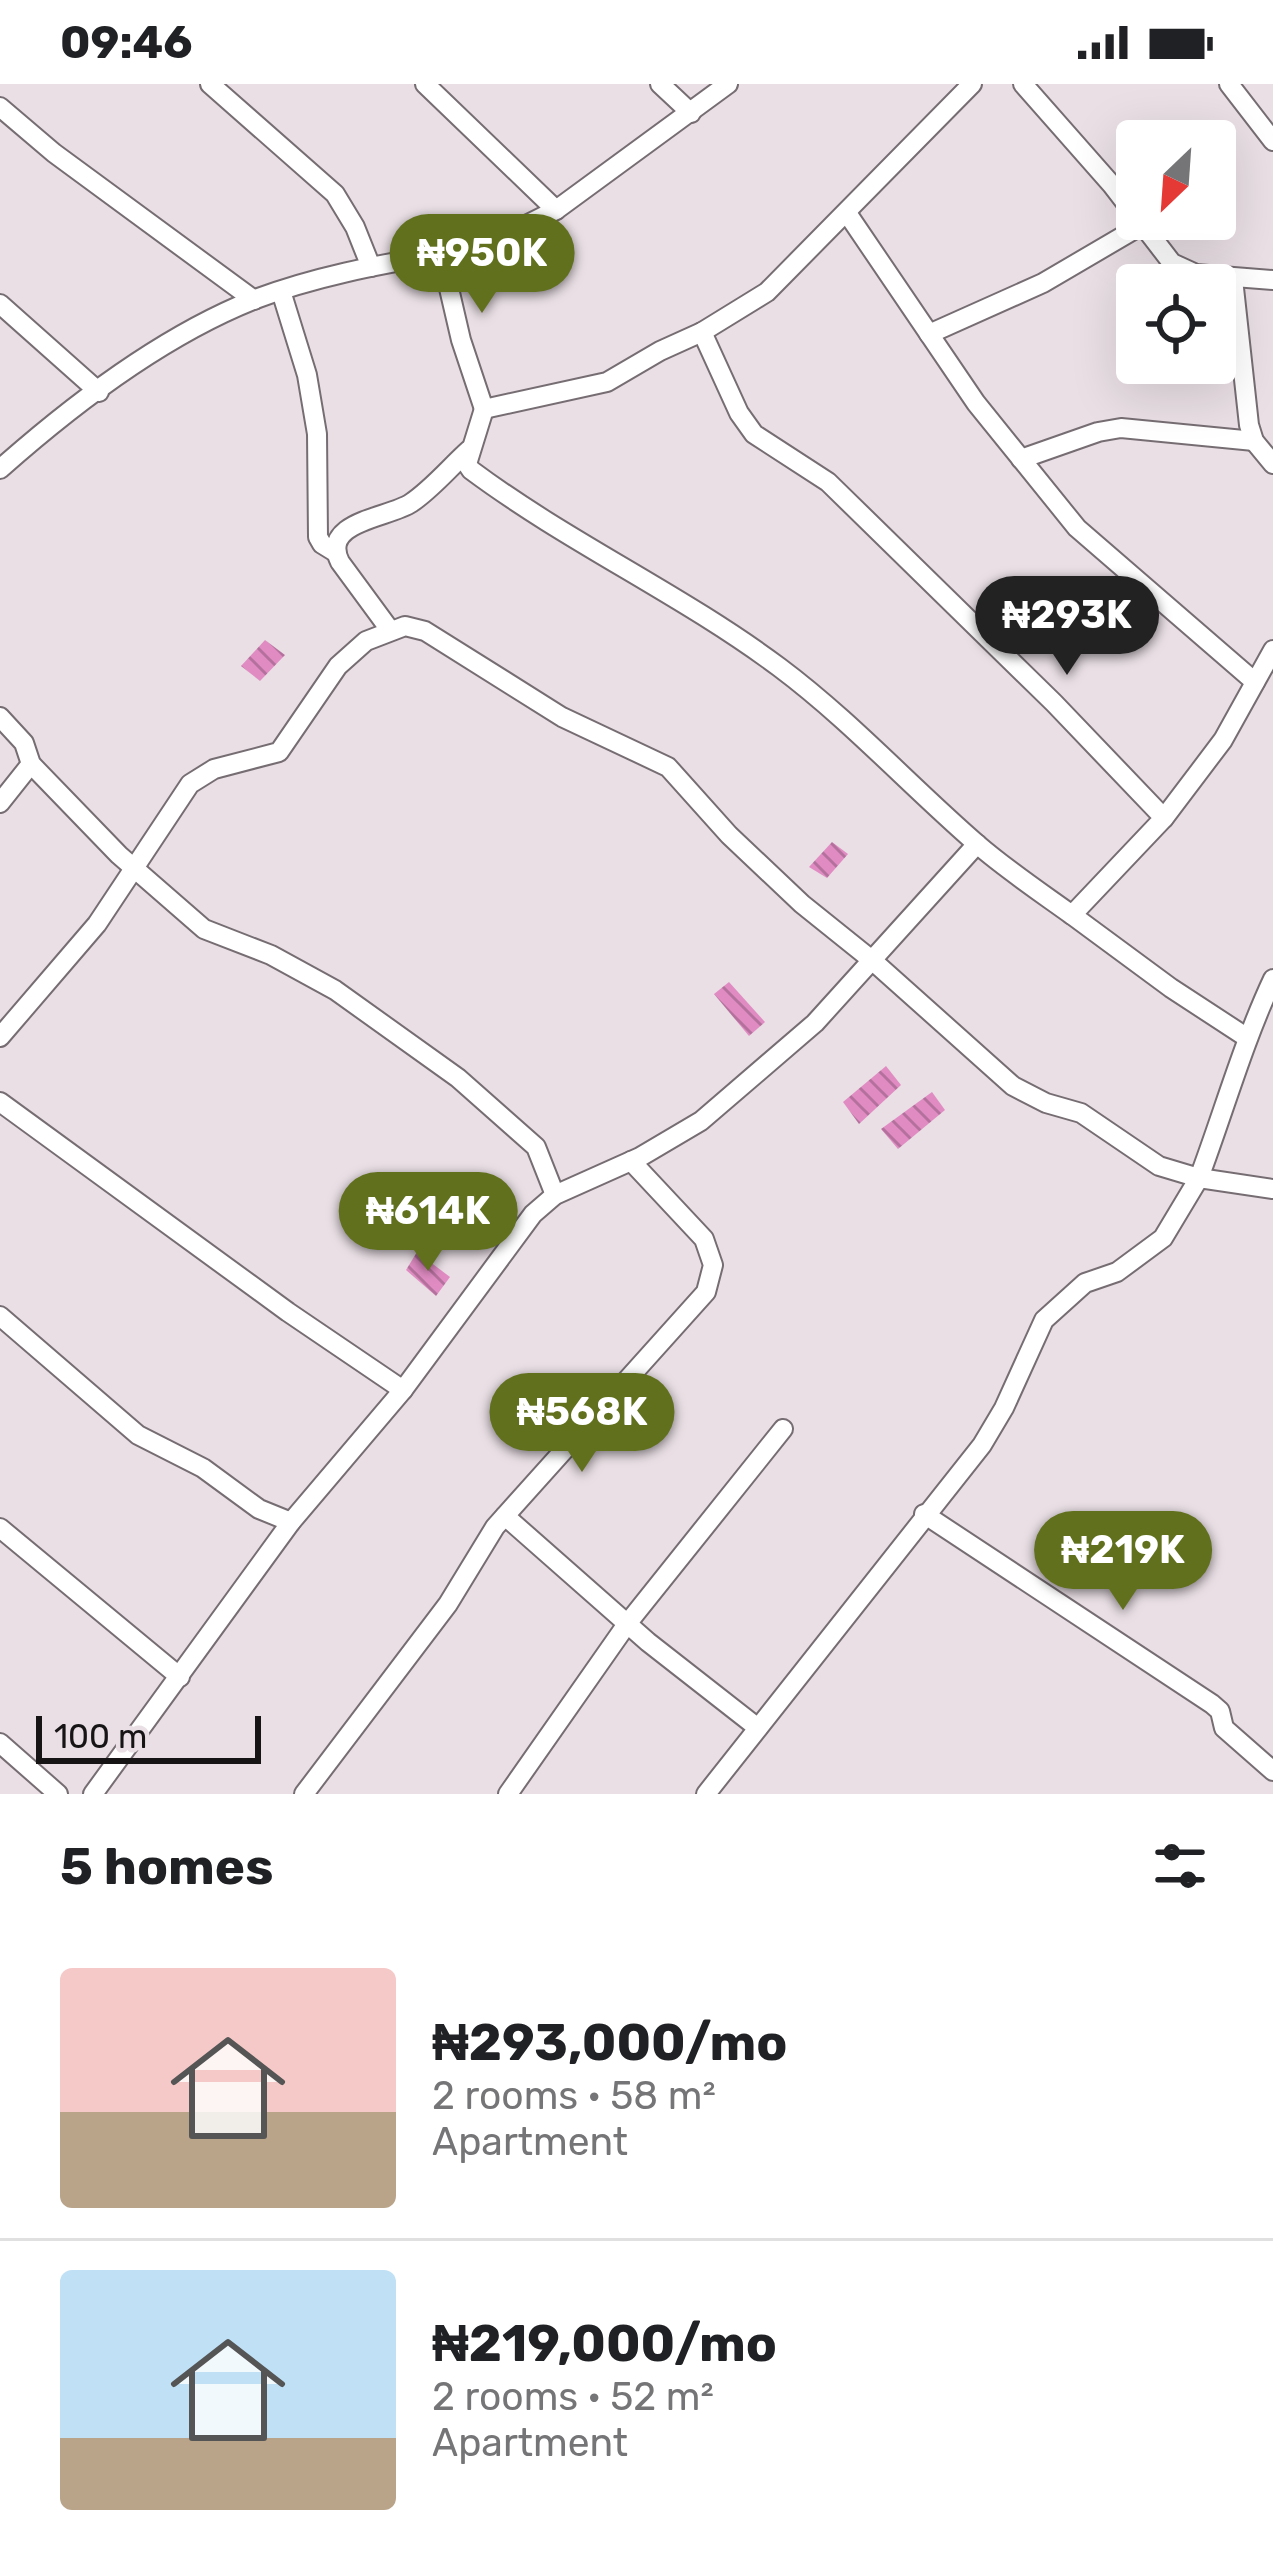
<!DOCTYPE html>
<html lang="en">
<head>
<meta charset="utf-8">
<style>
  :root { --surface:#fff; --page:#f6f6f6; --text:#202124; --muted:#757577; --line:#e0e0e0; --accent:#60701c }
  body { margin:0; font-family:Rubik,sans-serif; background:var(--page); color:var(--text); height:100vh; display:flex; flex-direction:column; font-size:45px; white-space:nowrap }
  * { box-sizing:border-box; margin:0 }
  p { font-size:39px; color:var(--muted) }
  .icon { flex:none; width:66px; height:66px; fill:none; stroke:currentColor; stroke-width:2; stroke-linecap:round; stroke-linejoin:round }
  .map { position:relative; height:1710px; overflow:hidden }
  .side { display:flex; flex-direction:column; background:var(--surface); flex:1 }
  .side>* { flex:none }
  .needle { width:78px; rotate:205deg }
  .buttons { position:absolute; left:1116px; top:36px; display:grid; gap:24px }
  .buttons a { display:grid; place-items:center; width:120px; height:120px; border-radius:12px; background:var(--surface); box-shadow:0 12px 48px #0002; font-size:60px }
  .scale { position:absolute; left:36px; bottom:30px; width:225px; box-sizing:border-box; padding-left:12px; border:6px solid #171416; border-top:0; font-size:33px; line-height:42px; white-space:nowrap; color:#171416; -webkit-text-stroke:9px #e9dfe5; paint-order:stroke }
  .price { position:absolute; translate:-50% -102px; padding:0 27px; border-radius:42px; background:var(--accent); color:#fff; font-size:39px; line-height:78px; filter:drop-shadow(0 3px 6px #0008) }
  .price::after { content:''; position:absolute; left:50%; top:72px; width:36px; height:27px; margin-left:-18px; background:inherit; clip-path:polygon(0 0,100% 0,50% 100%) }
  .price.on { background:#222; color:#fff }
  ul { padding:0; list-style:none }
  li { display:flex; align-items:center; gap:36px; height:300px; padding:0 60px }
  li+li { border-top:3px solid var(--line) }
  li span { display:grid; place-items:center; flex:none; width:336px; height:240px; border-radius:12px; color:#555 }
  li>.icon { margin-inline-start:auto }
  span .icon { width:144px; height:144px; fill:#fffc; stroke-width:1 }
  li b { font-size:51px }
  h2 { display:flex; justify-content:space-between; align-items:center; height:144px; padding:0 60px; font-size:51px }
  .status { display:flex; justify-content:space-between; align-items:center; height:84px; padding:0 60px; background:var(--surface); direction:ltr }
  .status svg { height:33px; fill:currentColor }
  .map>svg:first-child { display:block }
  .building { fill:url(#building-back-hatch) }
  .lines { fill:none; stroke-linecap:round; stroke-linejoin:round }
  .minor-casing { stroke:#766d73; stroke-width:22 }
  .minor { stroke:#fff; stroke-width:18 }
</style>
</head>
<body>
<div class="status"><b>09:46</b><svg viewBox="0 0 49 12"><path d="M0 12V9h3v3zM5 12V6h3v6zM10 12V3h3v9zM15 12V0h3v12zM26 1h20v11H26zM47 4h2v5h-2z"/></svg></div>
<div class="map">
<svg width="1273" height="1710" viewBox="0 0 1273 1710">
  <defs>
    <pattern id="building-back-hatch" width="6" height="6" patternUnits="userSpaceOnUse" patternTransform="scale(3)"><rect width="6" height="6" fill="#e08cc3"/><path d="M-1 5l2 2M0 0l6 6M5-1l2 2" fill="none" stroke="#b5719d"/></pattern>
  </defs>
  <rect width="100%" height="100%" fill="#e9dfe5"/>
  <g class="building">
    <polygon points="265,556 285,571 260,597 241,582"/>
    <polygon points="832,758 848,770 827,794 809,783"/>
    <polygon points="729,898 765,938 749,952 714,910"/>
    <polygon points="886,982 901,1001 859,1040 843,1018"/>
    <polygon points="932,1008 945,1026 898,1065 881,1045"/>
    <polygon points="417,1168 450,1193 436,1212 406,1186"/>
  </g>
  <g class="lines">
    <g class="minor-casing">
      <g id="minor">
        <polyline points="210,0 335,110 355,143 371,183"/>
        <polyline points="425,0 556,126"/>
        <polyline points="660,0 691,29"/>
        <polyline points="1023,0 1112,101 1172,179 1196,190 1273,196"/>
        <polyline points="1229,0 1273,57"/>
        <polyline points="0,23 54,69 254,216"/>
        <polyline points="847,129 976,319 1077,444 1255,598"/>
        <polyline points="441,170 512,148 556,126 728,0"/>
        <polyline points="1233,195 1249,341 1254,357 1273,380"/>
        <polyline points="281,207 307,291 317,350 318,453 322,460 335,468"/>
        <polyline points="0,220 99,308"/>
        <polyline points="929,250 1043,199 1142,141"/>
        <path d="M484 325 467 380 471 386C569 459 681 510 779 583 850 636 910 702 977 760 1007 786 1040 808 1072 831L1164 734 1054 619 828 398 754 350 739 329 702 248"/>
        <polyline points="1021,375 1098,348 1121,344 1254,357"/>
        <path d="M0 385C71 322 163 252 253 216 313 193 377 181 441 170L461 256 484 325 607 298 660 267 702 248 767 208 972 0"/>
        <path d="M390 546 340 478C320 437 389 434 411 419 432 405 450 383 469 366"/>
        <polyline points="0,633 24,659 31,680 119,771 204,845 271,871 335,906 458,994 536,1063 555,1111"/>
        <polyline points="0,719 31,680"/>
        <polyline points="1164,734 1223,656 1273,566"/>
        <polyline points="1072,831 1171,904 1246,953"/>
        <path d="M0 953 97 840 190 700 214 685 279 668 338 582 366 557 405 542 425 547 562 633 668 683 729 751 802 820 873 877 1013 1002 1046 1019 1081 1029 1159 1082 1199 1094C1224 1027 1243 959 1273 895"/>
        <polyline points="0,1018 288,1228 403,1306"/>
        <polyline points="0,1232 138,1351 203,1384 259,1425 291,1438"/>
        <polyline points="924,1430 1212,1620 1220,1627 1224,1644 1273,1687"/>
        <polyline points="505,1432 648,1558 758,1644"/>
        <polyline points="0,1444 180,1593"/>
        <polyline points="0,1659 58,1710"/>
        <polyline points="93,1710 291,1438 403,1306 533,1130 555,1111 640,1073 701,1037 815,939 977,760"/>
        <polyline points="304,1710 448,1520 495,1443 706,1208 713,1181 704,1155 631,1077"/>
        <polyline points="508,1710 627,1540 783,1345"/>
        <polyline points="706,1710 982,1361 1004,1324 1044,1236 1085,1199 1117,1188 1163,1154 1199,1094 1273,1105"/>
      </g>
    </g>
    <use href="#minor" class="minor"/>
  </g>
</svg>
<div class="buttons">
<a><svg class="needle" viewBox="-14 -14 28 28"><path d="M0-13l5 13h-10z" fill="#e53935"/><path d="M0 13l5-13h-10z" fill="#757577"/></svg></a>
<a><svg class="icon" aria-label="locate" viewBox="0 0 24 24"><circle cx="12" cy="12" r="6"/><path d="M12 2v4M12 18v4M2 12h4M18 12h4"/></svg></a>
</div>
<div class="scale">100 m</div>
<b class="price" style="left:482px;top:232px">₦950K</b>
<b class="price on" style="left:1067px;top:594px">₦293K</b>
<b class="price" style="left:428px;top:1190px">₦614K</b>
<b class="price" style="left:582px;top:1391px">₦568K</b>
<b class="price" style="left:1123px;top:1529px">₦219K</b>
</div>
<section class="side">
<h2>5 homes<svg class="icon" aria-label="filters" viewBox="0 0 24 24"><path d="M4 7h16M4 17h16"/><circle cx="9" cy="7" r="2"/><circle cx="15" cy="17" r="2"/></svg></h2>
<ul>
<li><span style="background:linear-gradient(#f6c9c9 60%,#b9a48a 0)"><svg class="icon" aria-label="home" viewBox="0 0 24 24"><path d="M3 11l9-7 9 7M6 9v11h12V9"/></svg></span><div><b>₦293,000/mo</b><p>2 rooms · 58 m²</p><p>Apartment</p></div></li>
<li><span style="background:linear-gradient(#bfe0f5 70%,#b9a48a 0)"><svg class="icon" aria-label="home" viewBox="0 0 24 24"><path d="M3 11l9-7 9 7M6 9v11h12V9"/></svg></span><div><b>₦219,000/mo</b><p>2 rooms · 52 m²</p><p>Apartment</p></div></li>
</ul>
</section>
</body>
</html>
